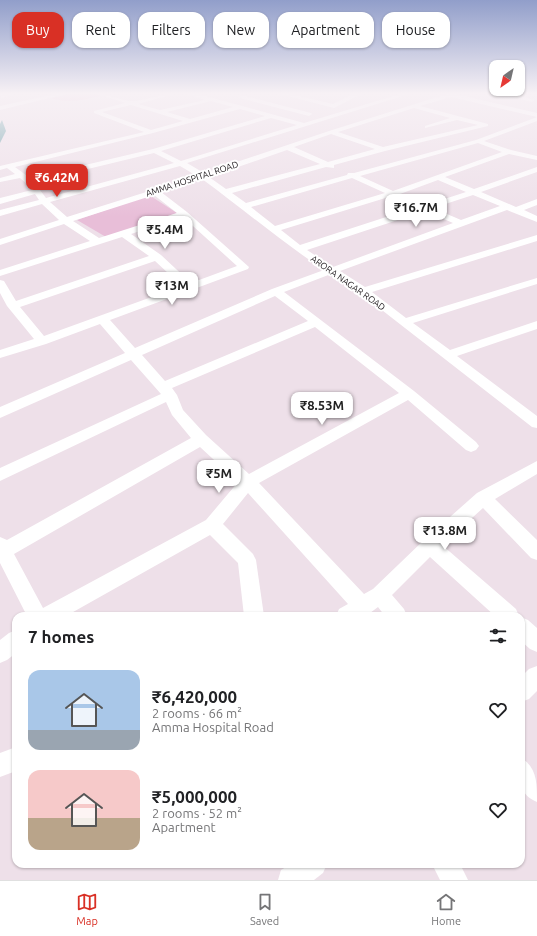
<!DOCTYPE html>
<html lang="en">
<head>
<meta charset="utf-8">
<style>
  :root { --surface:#fff; --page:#f6f6f6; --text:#202124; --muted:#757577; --line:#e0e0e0; --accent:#d93025 }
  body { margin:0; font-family:Ubuntu,sans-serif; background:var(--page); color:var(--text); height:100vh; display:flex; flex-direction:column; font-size:15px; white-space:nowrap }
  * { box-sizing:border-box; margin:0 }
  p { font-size:13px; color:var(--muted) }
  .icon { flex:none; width:22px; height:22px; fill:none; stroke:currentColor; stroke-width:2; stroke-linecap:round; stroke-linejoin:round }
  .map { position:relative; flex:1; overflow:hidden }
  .panel { position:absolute; left:12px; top:612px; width:513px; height:256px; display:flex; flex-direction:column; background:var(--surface); border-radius:12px; box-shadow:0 1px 3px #0004 }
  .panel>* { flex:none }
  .hud { position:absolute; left:12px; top:12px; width:513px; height:36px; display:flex; gap:8px }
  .needle { width:26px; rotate:214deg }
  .controls { position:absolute; left:489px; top:60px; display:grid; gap:8px }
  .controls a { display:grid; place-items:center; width:36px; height:36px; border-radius:8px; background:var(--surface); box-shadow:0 1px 3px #0004; font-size:20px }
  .price { position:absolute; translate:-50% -34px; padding:0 9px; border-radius:8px; background:#fff; color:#222; font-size:13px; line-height:26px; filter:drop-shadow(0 1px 2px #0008) }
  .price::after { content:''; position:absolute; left:50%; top:24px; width:12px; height:9px; margin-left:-6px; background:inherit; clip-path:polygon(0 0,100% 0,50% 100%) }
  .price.selected { background:var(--accent); color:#fff }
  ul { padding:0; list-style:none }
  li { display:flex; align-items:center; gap:12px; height:100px; padding:0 16px }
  li span { display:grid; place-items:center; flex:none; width:112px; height:80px; border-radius:12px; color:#555 }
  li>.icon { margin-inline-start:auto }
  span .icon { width:48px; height:48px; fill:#fffc; stroke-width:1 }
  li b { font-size:17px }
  h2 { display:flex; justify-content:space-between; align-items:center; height:48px; padding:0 16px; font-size:17px }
  .tag { padding:0 14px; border-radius:12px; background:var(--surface); box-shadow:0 1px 3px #0004; font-size:14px; line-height:36px }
  .tag.selected { background:var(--accent); color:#fff }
  .tab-bar { display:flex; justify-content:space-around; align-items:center; height:56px; border-top:1px solid var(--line); background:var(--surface); font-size:11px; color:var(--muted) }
  .tab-bar a { display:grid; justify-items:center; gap:2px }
  .tab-bar .selected { color:var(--accent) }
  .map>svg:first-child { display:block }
  .green { fill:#e8bed8 }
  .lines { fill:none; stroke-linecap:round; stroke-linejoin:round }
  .minor { fill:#fff; fill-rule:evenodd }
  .shaded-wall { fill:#669ca5 }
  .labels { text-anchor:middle; stroke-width:4; stroke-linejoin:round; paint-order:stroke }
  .far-street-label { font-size:9px; fill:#1c171a; stroke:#fff }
</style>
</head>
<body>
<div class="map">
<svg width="537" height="880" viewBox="0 0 537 880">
  <rect width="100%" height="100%" fill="#eee0e9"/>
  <g class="green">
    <path d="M70 94H95L100 96C84 100 67 104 51 98Z"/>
    <polygon points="149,195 177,213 106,237 77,220"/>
  </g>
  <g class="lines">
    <g class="minor">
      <polygon points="1,94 14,94 1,98"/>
      <polygon points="55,94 66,94 0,110 0,106"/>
      <path d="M97 94C109 94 119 100 131 101 141 102 160 94 174 94L138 104 160 110 205 100 188 94H198L304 123 400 94H409L187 163 204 173 329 131 447 94H456L537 113V117L451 97 420 106 488 124V126L385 151 334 165V168L326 167 232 193 246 203 347 175 348 173H354L476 140 537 117V121L484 141 511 150 537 156V160L509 154 445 177 474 189 537 167V172L481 192 516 207 537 199V205L524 210 537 216V222L507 210 340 271 365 287 537 235V241L372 292 406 318 537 278V284L413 323 450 350 537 321V329L457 356 537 416V428L532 427 360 293 331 274 284 292 414 391 476 442 479 446 476 450 471 452 466 450 408 400 259 483 364 594 373 589 424 540 477 493 537 461V474L495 499 537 540V560L531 558 483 508 442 545 516 609 519 616H495L430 557 392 595 404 609 407 616H385L378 607 370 613 363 616H336L339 609 348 604 248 493 223 524 253 554 256 560 264 616H244L238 563 210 535 66 616H27L0 563V537L7 540 191 438 172 415 166 402 0 481V468L161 394 131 360 0 418V407L125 353 100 324 46 344 0 358V350L34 339 7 306 0 293V280L4 281 16 301 149 256 122 237 0 276V270L90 241 64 224 0 245V239L59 220 42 204 0 216V210L39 200 35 194 0 204V198L32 190 26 183 20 178 0 182V178L15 174 7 168 0 170V166L144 132 94 113V111L125 103ZM211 101 233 107 190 119 167 112ZM131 105 183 121 151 130 102 112ZM414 108 450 118 425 126V128L457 120 478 125 383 147 338 132ZM240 109 265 116 153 149 30 178 15 167 153 133ZM271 118 297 125 181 161 161 151ZM331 134 375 149 328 162 294 147ZM478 143 502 152 393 191 360 176ZM287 150 320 164 226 189 209 177ZM154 153 174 163 46 198 34 182ZM180 166 197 176 67 217 50 202ZM352 178 385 193 275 226 251 207ZM202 179C243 209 282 242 324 270L272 289 135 348 110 320 248 269 249 267 187 212 161 192ZM438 180 466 192 426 205 400 194ZM154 195 177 213 99 238 73 221ZM473 195 500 206 461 220 433 208ZM392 196 417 207 300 245 281 230ZM425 211 453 223 333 267 307 250ZM183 217 237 266 191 283 161 255 131 234ZM155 261 182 286 44 336 20 307ZM275 296 308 321 165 381 142 355ZM315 327 399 393 249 474 206 435 183 410 177 395 172 388ZM200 447 238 482 206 520 43 608 14 554Z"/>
      <polygon points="280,94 291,94 333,104 353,94 361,94 334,108"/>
      <polygon points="499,94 511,94 535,100 532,102"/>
      <polygon points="242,95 311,113 312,114 309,116 240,98 239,97"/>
      <polygon points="521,617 528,620 537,628 537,652 530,649 521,641"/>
      <polygon points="16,630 16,653 7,660 0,663 0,640 9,633"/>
      <polygon points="537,666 537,691 529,699 521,702 521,677 529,669"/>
      <polygon points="16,747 16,771 0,777 0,753"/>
      <path d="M521 758C537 767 537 783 537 802 516 793 521 778 521 758Z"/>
      <polygon points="291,864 327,864 323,873 314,880 278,880 281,870"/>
      <polygon points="432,864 460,864 468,880 440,880"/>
    </g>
  </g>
  <polygon class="shaded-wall" points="2,120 6,131 0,143 0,124"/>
  <linearGradient id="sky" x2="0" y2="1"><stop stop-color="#919eca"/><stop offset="0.43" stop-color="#f7f1f5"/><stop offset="1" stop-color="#f7f1f5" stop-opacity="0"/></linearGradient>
  <rect width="537" height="217" fill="url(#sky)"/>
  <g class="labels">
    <g class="far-street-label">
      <text transform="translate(192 179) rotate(-18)" y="3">AMMA HOSPITAL ROAD</text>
      <text transform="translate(348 283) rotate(35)" y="3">ARORA NAGAR ROAD</text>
    </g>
  </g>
</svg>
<div class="controls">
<a><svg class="needle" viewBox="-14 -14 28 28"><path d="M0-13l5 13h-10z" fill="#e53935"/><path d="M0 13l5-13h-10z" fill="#757577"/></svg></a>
</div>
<b class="price selected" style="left:57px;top:198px">₹6.42M</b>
<b class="price" style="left:416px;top:228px">₹16.7M</b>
<b class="price" style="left:165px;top:250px">₹5.4M</b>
<b class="price" style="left:172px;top:306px">₹13M</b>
<b class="price" style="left:322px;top:426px">₹8.53M</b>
<b class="price" style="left:219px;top:494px">₹5M</b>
<b class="price" style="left:445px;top:551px">₹13.8M</b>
<div class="hud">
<a class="tag selected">Buy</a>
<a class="tag">Rent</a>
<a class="tag">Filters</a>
<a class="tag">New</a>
<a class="tag">Apartment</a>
<a class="tag">House</a>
</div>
<section class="panel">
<h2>7 homes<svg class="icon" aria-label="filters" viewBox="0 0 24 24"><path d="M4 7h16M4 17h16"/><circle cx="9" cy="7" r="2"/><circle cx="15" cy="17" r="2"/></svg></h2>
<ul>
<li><span style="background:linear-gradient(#a9c7e8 75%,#9aa5b1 0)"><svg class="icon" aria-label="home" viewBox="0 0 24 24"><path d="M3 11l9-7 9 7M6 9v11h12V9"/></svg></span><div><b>₹6,420,000</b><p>2 rooms · 66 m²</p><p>Amma Hospital Road</p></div><svg class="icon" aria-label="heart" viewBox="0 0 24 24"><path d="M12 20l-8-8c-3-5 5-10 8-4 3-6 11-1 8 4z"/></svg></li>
<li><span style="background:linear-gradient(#f6c9c9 60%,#b9a48a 0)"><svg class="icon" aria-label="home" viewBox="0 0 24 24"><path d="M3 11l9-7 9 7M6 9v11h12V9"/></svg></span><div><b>₹5,000,000</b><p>2 rooms · 52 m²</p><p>Apartment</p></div><svg class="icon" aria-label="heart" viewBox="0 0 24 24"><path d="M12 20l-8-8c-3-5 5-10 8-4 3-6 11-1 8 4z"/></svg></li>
</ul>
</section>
</div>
<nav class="tab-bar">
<a class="selected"><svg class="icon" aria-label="map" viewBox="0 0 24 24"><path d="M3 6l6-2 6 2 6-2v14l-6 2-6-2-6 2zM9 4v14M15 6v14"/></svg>Map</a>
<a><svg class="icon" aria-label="saved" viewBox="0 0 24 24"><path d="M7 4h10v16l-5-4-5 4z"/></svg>Saved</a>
<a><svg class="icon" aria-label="home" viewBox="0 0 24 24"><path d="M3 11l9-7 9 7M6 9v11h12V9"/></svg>Home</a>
</nav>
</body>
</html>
